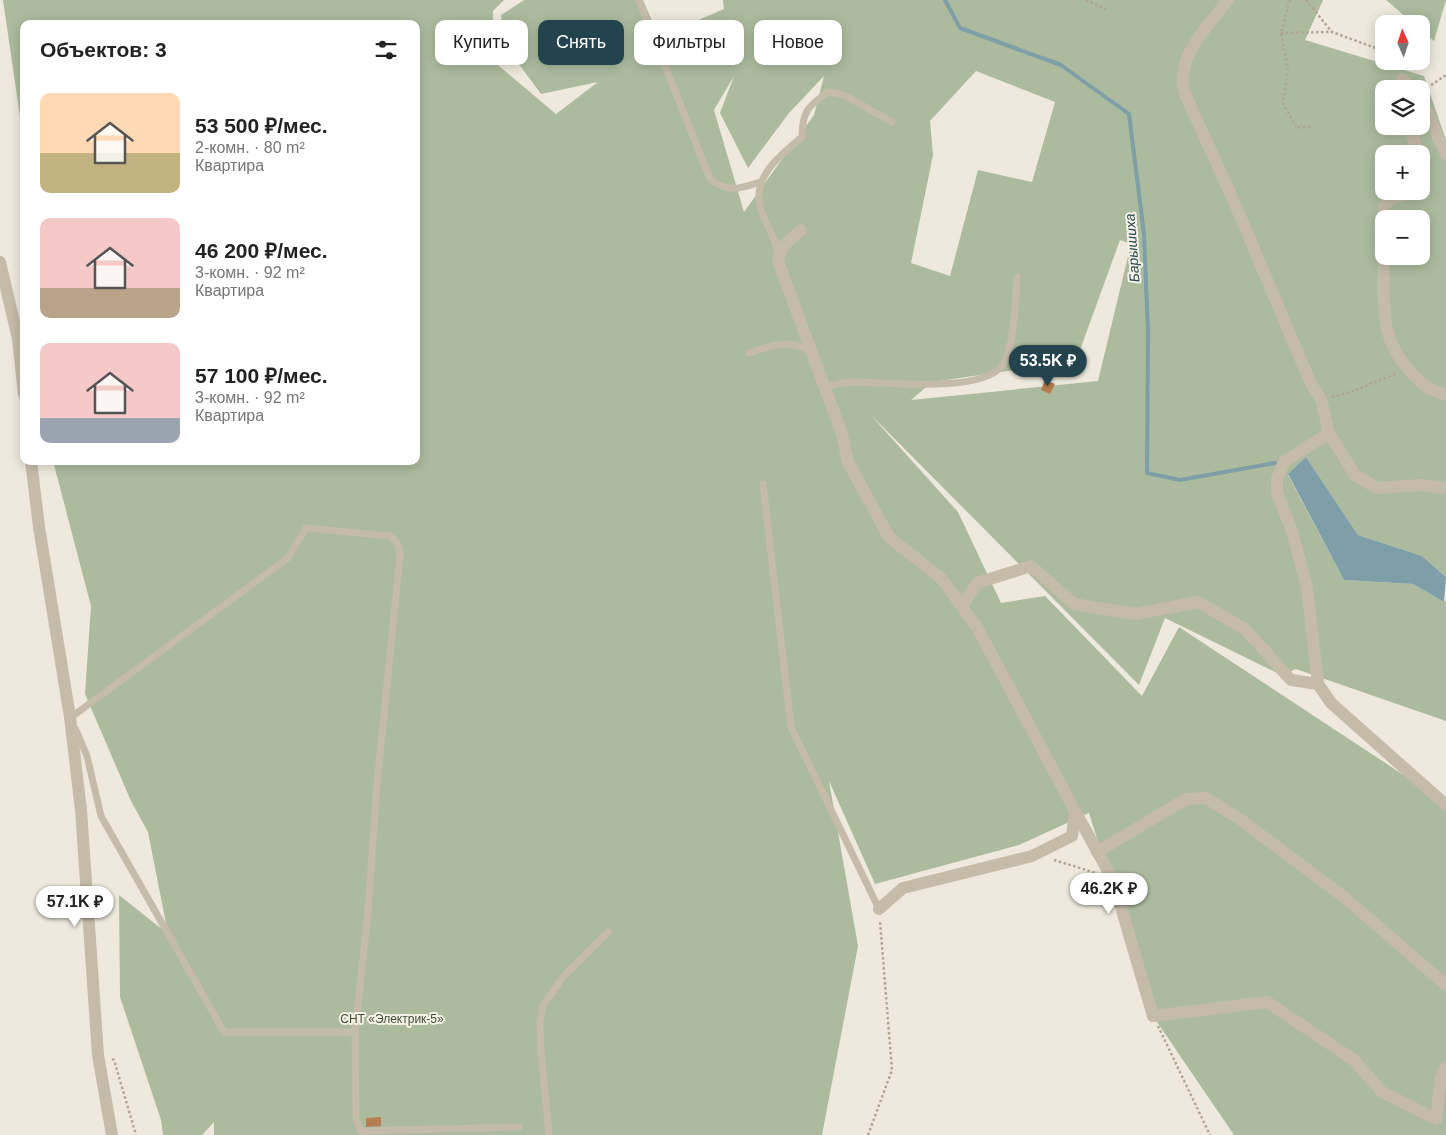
<!DOCTYPE html>
<html lang="ru">
<head>
<meta charset="utf-8">
<style>
  :root { --surface:#fff; --page:#f2f2f2; --text:#222; --muted:#767676; --accent:#23444f }
  body { margin:0; font-family:Helvetica,sans-serif; background:var(--page); color:var(--text); height:100vh; display:flex; flex-direction:column; font-size:19px; white-space:nowrap }
  * { box-sizing:border-box; margin:0 }
  p { font-size:16px; color:var(--muted) }
  .icon { flex:none; width:28px; height:28px; fill:none; stroke:currentColor; stroke-width:2; stroke-linecap:round; stroke-linejoin:round }
  .map { position:relative; flex:1; overflow:hidden }
  .sheet { position:absolute; left:20px; top:20px; width:400px; height:445px; display:flex; flex-direction:column; background:var(--surface); border-radius:10px; box-shadow:0 2px 12px #0003 }
  .sheet>* { flex:none }
  .banner { position:absolute; left:435px; top:20px; width:475px; height:45px; display:flex; gap:10px }
  .needle { width:32px; rotate:357deg }
  .tools { position:absolute; left:1375px; top:15px; display:grid; gap:10px }
  .tools a { display:grid; place-items:center; width:55px; height:55px; border-radius:10px; background:var(--surface); box-shadow:0 2px 12px #0003; font-size:25px }
  .price { position:absolute; translate:-50% -42px; padding:0 11px; border-radius:18px; background:#fff; color:#222; font-size:16px; line-height:32px; filter:drop-shadow(0 1px 2px #0008) }
  .price::after { content:''; position:absolute; left:50%; top:30px; width:15px; height:11px; margin-left:-8px; background:inherit; clip-path:polygon(0 0,100% 0,50% 100%) }
  .price.active { background:var(--accent); color:#fff }
  ul { padding:0; list-style:none }
  li { display:flex; align-items:center; gap:15px; height:125px; padding:0 20px }
  li span { display:grid; place-items:center; flex:none; width:140px; height:100px; border-radius:10px; color:#555 }
  li>.icon { margin-inline-start:auto }
  span .icon { width:60px; height:60px; fill:#fffc; stroke-width:1 }
  li b { font-size:21px }
  h2 { display:flex; justify-content:space-between; align-items:center; height:60px; padding:0 20px; font-size:21px }
  .pill { padding:0 18px; border-radius:10px; background:var(--surface); box-shadow:0 2px 12px #0003; font-size:18px; line-height:45px }
  .pill.active { background:var(--accent); color:#fff }
  .map>svg:first-child { display:block }
  .green { fill:#acbb9d; fill-rule:evenodd }
  .water { fill:#7e9ea8 }
  .lines { fill:none; stroke-linecap:round; stroke-linejoin:round }
  .stream { stroke:#7e9ea8; stroke-width:4 }
  .building { fill:#b67d51 }
  .path { stroke:#b0a593; stroke-width:2.5; stroke-dasharray:2.5 2.5; stroke-linecap:butt }
  .lane { stroke:#c5bba9; stroke-width:7 }
  .street { stroke:#c5bba9; stroke-width:12 }
  .labels { text-anchor:middle; stroke-width:4; stroke-linejoin:round; paint-order:stroke }
  .park-label { font-size:12px; fill:#3d4e2f; stroke:#f7f2e7 }
  .water-label { font-size:14px; font-style:italic; fill:#23444f; stroke:#f7f2e7 }
</style>
</head>
<body>
<div class="map">
<svg width="1446" height="1135" viewBox="0 0 1446 1135">
  <rect width="100%" height="100%" fill="#eee9dc"/>
  <g class="green">
    <path d="M3 0H504L493 11V61L556 114 598 82 541 94 504 44 501 15 524 0H643L659 37 724 9 723 0H1323L1305 40 1424 76 1446 140V577L1422 556 1358 535 1306 457 1288 475 1344 580 1413 584 1444 602 1446 600V721L1296 669 1281 675 1165 618 1139 685 869 413 958 512 1001 603 1045 596 1142 696 1179 627 1446 803V1135H1234L1153 1016 1089 813 1019 845 875 884 829 781 858 946 822 1135H214V1122L202 1135H163L161 1120 120 997 119 895 168 934 148 832 131 801 85 694 91 606 53 461H416V24H24V144ZM976 71 1055 102 1032 182 978 170 950 276 911 263 933 155 930 121ZM734 76 720 113 748 168 789 113 824 76 814 115 744 212 714 110ZM1384 89H1421V126H1384ZM1384 154H1421V191H1384ZM1384 219H1421V256H1384ZM1120 240 1131 244 1098 381 911 400 932 382 1076 361Z"/>
    <polygon points="1386,0 1446,0 1434,41 1421,30 1421,24 1414,24"/>
  </g>
  <polygon class="water" points="1306,457 1358,535 1422,556 1446,577 1444,602 1413,584 1344,580 1288,474"/>
  <g class="lines">
    <polyline class="stream" points="945,0 960,28 1061,65 1129,114 1144,234 1148,332 1147,473 1180,480 1275,463"/>
  </g>
  <g class="building">
    <polygon points="1045,380 1055,384 1050,394 1041,390"/>
    <polygon points="381,1117 381,1126 366,1127 366,1118"/>
  </g>
  <g class="lines">
    <g class="path">
      <polyline points="1086,0 1106,9"/>
      <polyline points="1290,0 1281,33 1288,70 1283,103 1297,128 1311,126"/>
      <polyline points="1306,0 1332,32 1384,51"/>
      <polyline points="1281,33 1332,32"/>
      <polyline points="1392,61 1396,69"/>
      <polyline points="1427,88 1446,75"/>
      <polyline points="1332,397 1351,392 1397,373"/>
      <polyline points="1054,860 1096,873"/>
      <polyline points="1158,1026 1210,1135"/>
      <polyline points="112,1059 114,1060 136,1135"/>
      <polyline points="868,1135 892,1070 880,921"/>
    </g>
    <g class="lane">
      <path d="M639 0 710 179C728 193 740 189 760 182"/>
      <path d="M777 253C776 236 764 223 760 206 753 175 782 154 802 137 802 112 808 106 828 92L844 95 892 122"/>
      <path d="M749 353C773 346 787 338 810 351"/>
      <path d="M825 387C834 385 843 382 852 382 886 382 978 393 1001 367 1014 353 1016 298 1017 277"/>
      <polyline points="763,484 791,727 879,909"/>
      <path d="M70 718 288 558 306 528 390 536C398 542 399 546 400 556L377 784 368 912 355 1032 356 1120 363 1135"/>
      <polyline points="76,730 87,756 101,816 224,1032 355,1032"/>
      <polyline points="362,1131 519,1127"/>
      <polyline points="549,1135 541,1051 540,1021 543,1006 563,977 608,932"/>
    </g>
    <g class="street">
      <path d="M1228 0C1208 27 1176 55 1184 92L1232 197 1311 384 1321 399 1329 433 1355 475 1377 488 1420 485 1446 488"/>
      <polyline points="1402,79 1413,89"/>
      <polyline points="1421,99 1446,154"/>
      <polyline points="1410,126 1418,154"/>
      <polyline points="1421,165 1425,176 1421,191"/>
      <polyline points="1384,219 1384,207 1389,199 1420,191"/>
      <polyline points="801,230 783,246 778,261 842,434 848,462 889,537 942,579 978,629 1075,811 1072,836 1032,856 903,888 879,909"/>
      <path d="M1384 256C1384 280 1382 306 1387 329 1392 354 1420 391 1446 394"/>
      <polyline points="0,262 18,339 24,394"/>
      <polyline points="1329,433 1284,462 1277,479 1277,493 1292,531 1307,588 1318,684 1331,703 1446,805"/>
      <polyline points="31,461 39,527 70,717 81,810 98,1055 112,1135"/>
      <polyline points="962,606 977,583 1031,566 1074,604 1136,614 1198,602 1245,629 1291,680 1318,684"/>
      <polyline points="1075,811 1113,880 1153,1016 1267,1002 1354,1060 1382,1092 1436,1119 1441,1077 1446,1067"/>
      <polyline points="1097,852 1186,799 1206,798 1241,820 1344,897 1446,985"/>
    </g>
  </g>
  <g class="labels">
    <g class="park-label">
      <text x="392" y="1023">СНТ «Электрик-5»</text>
    </g>
    <g class="water-label">
      <text transform="translate(1132 248) rotate(-94)" y="5">Барышиха</text>
    </g>
  </g>
</svg>
<div class="tools">
<a><svg class="needle" viewBox="-14 -14 28 28"><path d="M0-13l5 13h-10z" fill="#e53935"/><path d="M0 13l5-13h-10z" fill="#767676"/></svg></a>
<a><svg class="icon" aria-label="layers" viewBox="0 0 24 24"><path d="M12 4l9 5-9 5-9-5zM3 14l9 5 9-5"/></svg></a>
<a>+</a>
<a>−</a>
</div>
<b class="price active" style="left:1048px;top:387px">53.5K ₽</b>
<b class="price" style="left:1109px;top:915px">46.2K ₽</b>
<b class="price" style="left:75px;top:928px">57.1K ₽</b>
<div class="banner">
<a class="pill">Купить</a>
<a class="pill active">Снять</a>
<a class="pill">Фильтры</a>
<a class="pill">Новое</a>
</div>
<section class="sheet">
<h2>Объектов: 3<svg class="icon" aria-label="filters" viewBox="0 0 24 24"><path d="M4 7h16M4 17h16"/><circle cx="9" cy="7" r="2"/><circle cx="15" cy="17" r="2"/></svg></h2>
<ul>
<li><span style="background:linear-gradient(#ffd9b3 60%,#c2b280 0)"><svg class="icon" aria-label="home" viewBox="0 0 24 24"><path d="M3 11l9-7 9 7M6 9v11h12V9"/></svg></span><div><b>53 500 ₽/мес.</b><p>2-комн. · 80 m²</p><p>Квартира</p></div></li>
<li><span style="background:linear-gradient(#f6c9c9 70%,#b9a48a 0)"><svg class="icon" aria-label="home" viewBox="0 0 24 24"><path d="M3 11l9-7 9 7M6 9v11h12V9"/></svg></span><div><b>46 200 ₽/мес.</b><p>3-комн. · 92 m²</p><p>Квартира</p></div></li>
<li><span style="background:linear-gradient(#f6c9c9 75%,#9aa5b1 0)"><svg class="icon" aria-label="home" viewBox="0 0 24 24"><path d="M3 11l9-7 9 7M6 9v11h12V9"/></svg></span><div><b>57 100 ₽/мес.</b><p>3-комн. · 92 m²</p><p>Квартира</p></div></li>
</ul>
</section>
</div>
</body>
</html>
